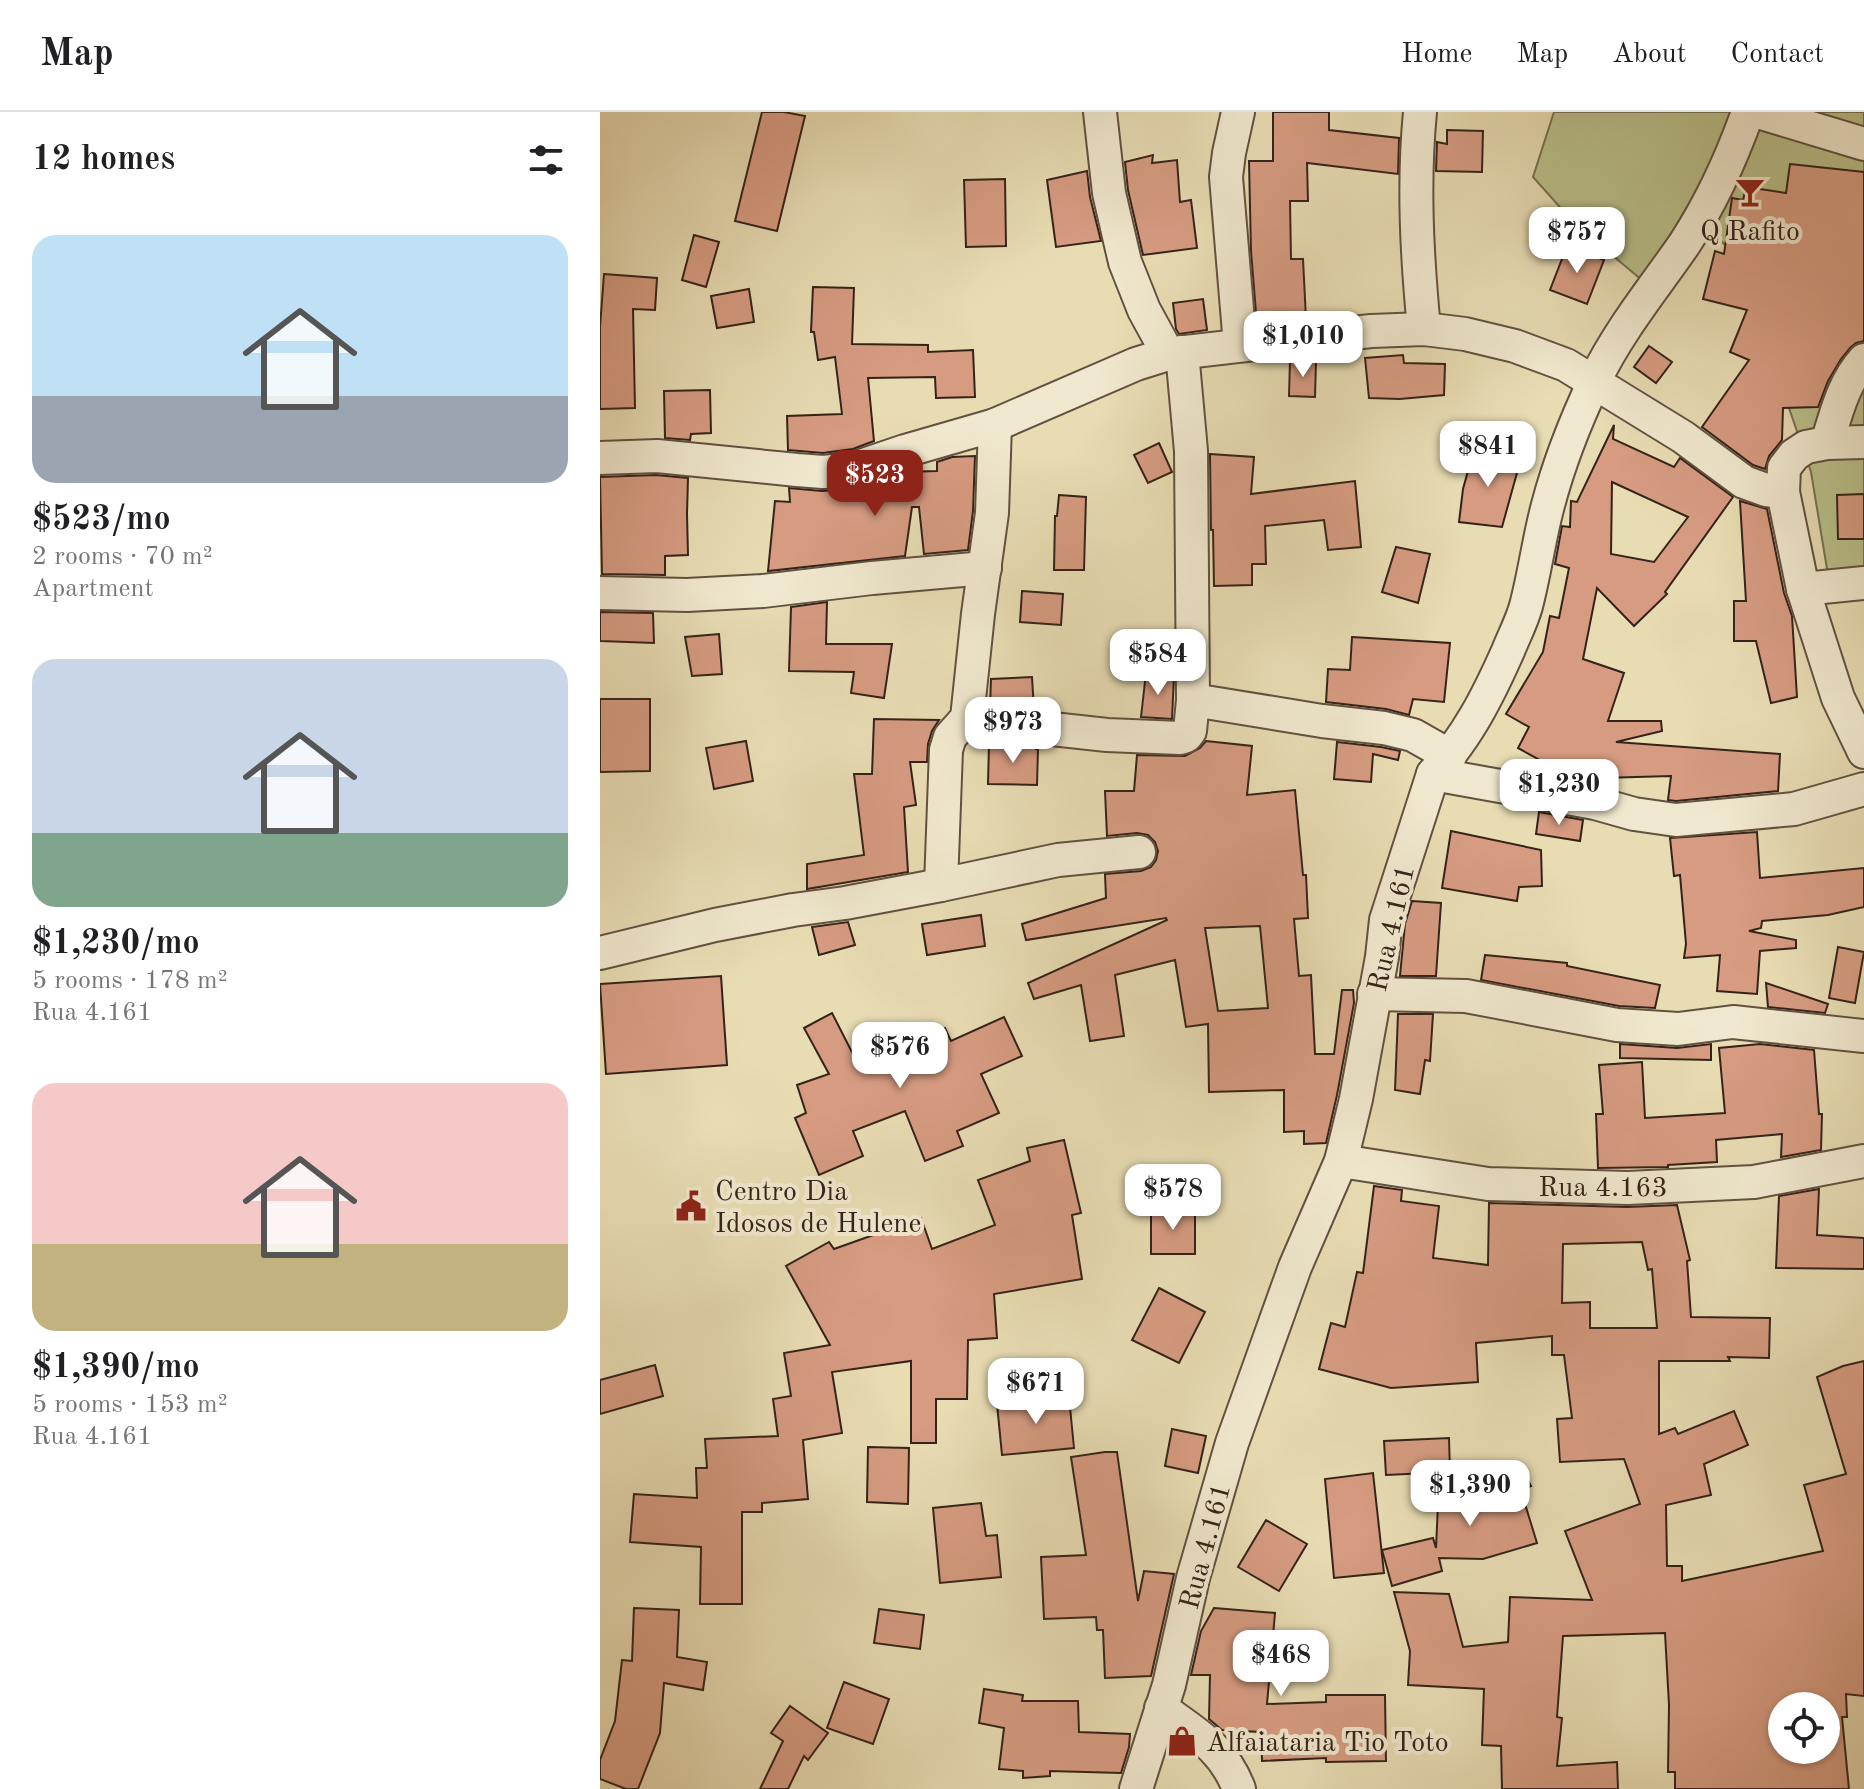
<!DOCTYPE html>
<html lang="en">
<head>
<meta charset="utf-8">
<style>
  :root { --surface:#fff; --page:#f2f2f2; --text:#202124; --muted:#757577; --line:#e0e0e0; --accent:#8f2418 }
  body { margin:0; font-family:"Old Standard TT",serif; background:var(--page); color:var(--text); height:100vh; display:flex; flex-direction:column; font-size:30px; white-space:nowrap }
  * { box-sizing:border-box; margin:0 }
  p { font-size:26px; color:var(--muted) }
  .icon { flex:none; width:44px; height:44px; fill:none; stroke:currentColor; stroke-width:2; stroke-linecap:round; stroke-linejoin:round }
  .map { position:relative; flex:1; overflow:hidden }
  .panel { display:flex; flex-direction:column; background:var(--surface); width:600px }
  .panel>* { flex:none }
  .controls { position:absolute; left:1168px; top:1580px; display:grid; gap:16px }
  .controls a { display:grid; place-items:center; width:72px; height:72px; border-radius:50%; background:var(--surface); box-shadow:0 2px 6px #0004; font-size:40px }
  .price { position:absolute; translate:-50% -68px; padding:0 18px; border-radius:16px; background:#fff; color:#222; font-size:26px; line-height:52px; filter:drop-shadow(0 2px 4px #0008) }
  .price::after { content:''; position:absolute; left:50%; top:48px; width:24px; height:18px; margin-left:-12px; background:inherit; clip-path:polygon(0 0,100% 0,50% 100%) }
  .price.on { background:var(--accent); color:#fff }
  ul { padding:0; list-style:none }
  li { display:grid; align-content:center; gap:16px; height:424px; padding:0 32px }
  li span { display:grid; place-items:center; height:248px; border-radius:24px; color:#555 }
  li>.icon { margin-inline-start:auto }
  span .icon { width:144px; height:144px; fill:#fffc; stroke-width:1 }
  li b { font-size:34px }
  h2 { display:flex; justify-content:space-between; align-items:center; height:96px; padding:0 32px; font-size:34px }
  header { display:flex; align-items:center; gap:48px; box-sizing:border-box; height:112px; padding:0 40px; background:var(--surface); border-bottom:2px solid var(--line) }
  header strong { font-size:38px }
  nav { display:flex; gap:44px; margin-inline-start:auto; font-size:28px }
  main { display:flex; flex:1; min-height:0 }
  .map>svg:first-child { display:block }
  .green { fill:#b9bf8a; stroke:#777152; stroke-width:2 }
  .building { fill:#d69b81; stroke:#352319; stroke-width:2; fill-rule:evenodd }
  .lines { fill:none; stroke-linecap:round; stroke-linejoin:round }
  .street-casing { stroke:#625140; stroke-width:36 }
  .street { stroke:#f0e8ce; stroke-width:32 }
  .labels { text-anchor:middle; stroke-width:8; stroke-linejoin:round; paint-order:stroke }
  .poi-label { font-size:28px; fill:#352319; stroke:#f0e8ce; text-anchor:start }
  .street-label { font-size:28px; fill:#352319; stroke:#f0e8ce }
</style>
</head>
<body>
<header>
<strong>Map</strong>
<nav><a>Home</a><a>Map</a><a>About</a><a>Contact</a></nav>
</header>
<main>
<section class="panel">
<h2>12 homes<svg class="icon" aria-label="filters" viewBox="0 0 24 24"><path d="M4 7h16M4 17h16"/><circle cx="9" cy="7" r="2"/><circle cx="15" cy="17" r="2"/></svg></h2>
<ul>
<li><span style="background:linear-gradient(#bfe0f5 65%,#9aa5b1 0)"><svg class="icon" aria-label="home" viewBox="0 0 24 24"><path d="M3 11l9-7 9 7M6 9v11h12V9"/></svg></span><div><b>$523/mo</b><p>2 rooms · 70 m²</p><p>Apartment</p></div></li>
<li><span style="background:linear-gradient(#c9d6e8 70%,#7fa58c 0)"><svg class="icon" aria-label="home" viewBox="0 0 24 24"><path d="M3 11l9-7 9 7M6 9v11h12V9"/></svg></span><div><b>$1,230/mo</b><p>5 rooms · 178 m²</p><p>Rua 4.161</p></div></li>
<li><span style="background:linear-gradient(#f6c9c9 65%,#c2b280 0)"><svg class="icon" aria-label="home" viewBox="0 0 24 24"><path d="M3 11l9-7 9 7M6 9v11h12V9"/></svg></span><div><b>$1,390/mo</b><p>5 rooms · 153 m²</p><p>Rua 4.161</p></div></li>
</ul>
</section>
<div class="map">
<svg width="1264" height="1677" viewBox="0 0 1264 1677">
  <rect width="100%" height="100%" fill="#e8dcb3"/>
  <filter id="stains"><feTurbulence type="fractalNoise" baseFrequency=".0025" numOctaves="4"/><feColorMatrix values="0 0 0 0 .2 0 0 0 0 .09 0 0 0 0 .02 0 0 0 .5 -.17"/></filter>
  <radialGradient id="worn" r=".72"><stop offset=".6" stop-color="#630" stop-opacity="0"/><stop offset="1" stop-color="#630" stop-opacity=".3"/></radialGradient>
  <polygon class="green" points="954,0 1264,0 1264,456 1228,463 1211,360 1137,145 1087,95 1043,169 975,112 933,65"/>
  <g class="building">
    <polygon points="162,0 184,0 205,4 177,119 135,109"/>
    <polygon points="673,0 729,0 729,18 799,26 798,62 707,51 708,89 690,89 691,147 703,147 706,207 657,213 651,139 649,49 673,49"/>
    <polygon points="847,18 883,19 882,60 836,59 837,30 847,32"/>
    <polygon points="553,43 552,51 577,48 580,90 591,88 597,136 543,143 528,78 525,50"/>
    <polygon points="1190,52 1264,60 1264,229 1256,231 1250,236 1241,247 1228,269 1218,295 1183,296 1182,328 1169,344 1165,357 1153,353 1102,315 1149,248 1130,240 1147,198 1103,187 1115,139 1124,142 1132,86 1143,88 1146,75 1186,81"/>
    <polygon points="487,59 490,85 501,129 456,135 447,68"/>
    <polygon points="405,67 406,134 366,135 364,68"/>
    <polygon points="94,123 119,130 106,175 82,168"/>
    <polygon points="967,134 1004,148 987,192 950,178"/>
    <polygon points="4,162 57,166 55,198 33,197 35,296 0,297 0,215"/>
    <polygon points="213,175 254,176 252,232 328,233 328,240 373,238 375,285 336,286 335,265 268,266 274,329 253,337 223,341 188,338 187,304 242,302 235,245 218,248 214,220 211,220"/>
    <polygon points="149,177 154,210 117,216 111,184"/>
    <polygon points="603,187 607,218 579,222 576,217 573,191"/>
    <polygon points="1049,234 1072,250 1056,271 1034,255"/>
    <polygon points="803,243 804,251 845,252 844,283 800,287 769,286 765,246"/>
    <polygon points="690,249 716,249 715,285 689,284"/>
    <polygon points="110,278 111,321 91,322 90,328 65,326 64,279"/>
    <path d="M1014 313 1013 327 1074 355 1080 346 1133 385 1065 480 1067 482 1034 514 997 476 983 547 1024 561 1008 609H1061L1062 619 1016 630 1180 642 1178 679 1076 689 1068 688 1071 664 1001 666 999 671 945 663 947 652 918 636 929 615 906 602 943 540 950 504 959 506 969 456 955 452 962 414 970 415 971 389 977 390ZM1012 370 1088 405 1054 450 1011 442Z"/>
    <polygon points="559,331 572,360 548,371 534,343"/>
    <polygon points="874,337 920,350 902,415 859,410 863,377"/>
    <polygon points="610,342 654,345 651,382 755,369 761,435 728,438 724,408 665,414 666,452 652,452 652,473 614,474 613,418 611,418"/>
    <polygon points="375,344 373,399 368,438 324,442 319,395 312,395 305,444 168,459 175,389 190,390 189,376 222,379 247,377 264,373 302,360 337,359 337,350 352,345"/>
    <polygon points="56,363 88,366 87,402 88,443 65,444 65,463 2,462 0,365"/>
    <polygon points="1264,382 1264,427 1238,427 1237,383"/>
    <polygon points="459,383 486,385 484,458 454,458 455,404 457,404"/>
    <polygon points="1140,389 1167,397 1184,481 1192,504 1197,585 1171,591 1156,529 1134,529 1134,489 1146,489"/>
    <polygon points="796,435 830,442 818,491 782,480"/>
    <polygon points="422,479 463,482 461,513 420,510"/>
    <polygon points="227,490 226,532 292,532 284,586 251,581 254,560 189,559 191,495"/>
    <polygon points="0,500 53,501 54,531 0,529"/>
    <polygon points="119,522 122,562 92,564 85,525"/>
    <polygon points="752,525 850,531 844,590 813,587 809,603 786,597 726,590 728,557 750,558"/>
    <polygon points="546,561 574,564 572,607 541,605"/>
    <polygon points="432,565 434,597 390,594 391,567"/>
    <polygon points="0,587 50,587 50,659 0,660"/>
    <polygon points="274,607 339,608 332,619 328,632 327,650 310,650 316,693 304,695 308,760 207,777 207,752 264,743 254,662 272,662"/>
    <polygon points="146,629 153,669 114,677 106,636"/>
    <path d="M606 629 652 634 647 683 695 678 703 763H706L708 806 694 807 699 864 711 863 715 942H734L742 878H753L754 891 737 983 726 1031 704 1032V1019L684 1020V978L609 980 608 912 586 915 575 848 515 863 524 924 490 929 481 873 434 887 428 871 567 808 566 806 426 828 422 812 506 786 505 762 541 759 551 755 556 748 558 739 555 730 548 723 537 721 507 724 505 679H534L537 643 585 644 600 636ZM660 814 668 896 618 899 605 816Z"/>
    <polygon points="737,630 781,635 800,639 798,648 773,642 771,670 734,667"/>
    <polygon points="389,632 436,635 436,637 438,637 437,673 388,672"/>
    <polygon points="939,700 983,708 980,729 936,722"/>
    <polygon points="851,719 941,738 942,774 919,775 917,789 842,776"/>
    <polygon points="1157,720 1160,766 1264,756 1264,795 1228,803 1162,809 1161,816 1149,819 1196,828 1196,836 1160,839 1157,882 1117,879 1120,843 1084,846 1086,832 1080,763 1074,764 1070,726"/>
    <polygon points="812,789 841,791 836,864 800,864 805,812"/>
    <polygon points="381,803 385,834 327,843 322,812"/>
    <polygon points="248,810 255,833 219,843 212,815"/>
    <polygon points="1238,835 1264,840 1255,891 1229,886"/>
    <polygon points="885,843 967,851 967,854 1060,873 1055,896 1019,894 881,868"/>
    <polygon points="121,864 127,953 6,962 0,872"/>
    <polygon points="1166,871 1228,892 1225,901 1168,895"/>
    <polygon points="232,901 258,952 345,916 351,929 404,905 422,944 381,962 399,1001 357,1019 363,1034 325,1049 305,999 253,1019 263,1044 219,1063 195,1006 206,1001 197,973 229,962 204,916"/>
    <polygon points="798,902 833,902 830,949 825,948 820,982 795,978"/>
    <polygon points="1020,932 1077,936 1111,932 1111,948 1020,946"/>
    <polygon points="1160,932 1214,938 1219,1002 1222,1002 1221,1038 1181,1045 1182,1022 1116,1028 1117,1050 1068,1053 1068,1055 998,1056 996,1002 1003,1002 999,953 1042,950 1045,1006 1125,1001 1119,936"/>
    <polygon points="464,1028 481,1101 472,1103 482,1167 394,1182 397,1226 368,1228 367,1287 336,1287 336,1331 311,1331 311,1249 232,1260 242,1321 203,1328 208,1387 162,1391 162,1400 142,1400 142,1492 100,1492 101,1435 30,1430 34,1382 97,1386 96,1356 107,1356 105,1327 178,1324 173,1287 191,1284 184,1241 230,1233 186,1154 229,1130 234,1137 321,1106 332,1137 395,1113 378,1068 430,1049 427,1036"/>
    <path d="M774 1074 802 1078 801 1089 839 1094 833 1146 888 1153 889 1091 1027 1095 1077 1093 1090 1148 1087 1149 1091 1205 1170 1206 1169 1246 1128 1245 1130 1249H1059V1322L1075 1316 1078 1322 1134 1299 1148 1333 1104 1352 1111 1383 1066 1393 1067 1454H1082V1469L1223 1439 1204 1373 1246 1362 1217 1265 1243 1254 1264 1249V1584L1246 1582 1247 1605H1242L1249 1677H1075V1660H1068L1069 1593 1065 1521 963 1524 957 1605 962 1606 957 1654 1017 1650 1018 1677H902L901 1634 882 1633 884 1577 808 1573 810 1539 794 1480 849 1482 863 1535 908 1530 910 1485 992 1488 965 1419 1040 1392 1024 1347 960 1350 957 1307 972 1306 964 1243H952V1224L876 1231 878 1270 791 1276 719 1257 731 1211 745 1215 757 1160 763 1161ZM1042 1130 1048 1158 1052 1157 1057 1216H990V1190L962 1191 963 1132ZM1182 1594H1226V1638H1182Z"/>
    <polygon points="1219,1077 1217,1123 1264,1126 1264,1157 1176,1156 1179,1084"/>
    <rect x="551" y="1097" width="44" height="45"/>
    <polygon points="559,1176 605,1200 579,1251 532,1228"/>
    <polygon points="55,1253 63,1284 0,1302 0,1268"/>
    <polygon points="469,1285 474,1336 402,1343 397,1292"/>
    <polygon points="572,1317 606,1324 598,1361 565,1354"/>
    <polygon points="849,1326 850,1360 786,1363 784,1329"/>
    <polygon points="268,1335 309,1336 308,1392 267,1390"/>
    <polygon points="505,1340 517,1340 538,1489 544,1459 574,1462 551,1564 505,1566 503,1518 497,1518 496,1505 444,1507 441,1445 486,1443 471,1345"/>
    <polygon points="910,1355 921,1355 931,1374 921,1379 937,1431 883,1447 839,1446 842,1459 792,1474 782,1438 833,1426 836,1436 838,1392"/>
    <polygon points="773,1361 784,1461 734,1466 725,1367"/>
    <polygon points="381,1391 386,1424 397,1423 401,1465 340,1471 333,1396"/>
    <polygon points="666,1408 707,1432 679,1479 638,1455"/>
    <polygon points="34,1496 79,1498 77,1545 107,1550 103,1578 64,1571 60,1621 38,1677 26,1677 0,1667 0,1648 15,1609 22,1548 32,1549"/>
    <polygon points="614,1496 675,1501 667,1592 726,1590 726,1583 785,1583 786,1649 726,1650 726,1646 662,1649 661,1620 622,1618 609,1607 610,1563 591,1563 601,1519"/>
    <polygon points="279,1497 324,1503 320,1537 274,1531"/>
    <polygon points="244,1570 289,1587 273,1632 227,1616"/>
    <polygon points="384,1577 423,1583 422,1589 478,1589 479,1620 530,1622 529,1635 521,1661 450,1659 450,1664 423,1666 423,1659 399,1657 404,1616 379,1611"/>
    <polygon points="190,1594 228,1621 208,1648 204,1644 188,1677 160,1677 183,1629 171,1621"/>
  </g>
  <g class="lines">
    <g class="street-casing">
      <g id="street">
        <polyline points="500,0 509,81 525,150 544,198 568,242"/>
        <polyline points="638,0 629,41 626,65 640,233"/>
        <path d="M820 0C813 73 817 144 824 217"/>
        <polyline points="1158,0 1264,32"/>
        <polyline points="1264,330 1227,331 1206,335 1194,343 1184,356 1183,380 1203,477 1238,586 1264,640"/>
        <path d="M1227 331C1236 302 1243 271 1264 248"/>
        <polyline points="0,346 57,344 197,358 223,360 243,358 258,355 305,339 395,313 536,252 568,242 771,219 824,217 865,222 915,234 966,253 1083,325 1144,370 1166,378 1183,380"/>
        <polyline points="1203,477 1264,471"/>
        <polyline points="0,481 87,483 163,479 272,466 385,456"/>
        <polyline points="593,588 722,609 784,616 813,623 850,644"/>
        <polyline points="362,612 443,616 507,623 580,626 586,624 590,619 593,588 591,339 582,240"/>
        <polyline points="833,662 995,691 1034,702 1076,708 1194,697 1264,677"/>
        <polyline points="341,773 346,638 350,625 367,606 378,502 392,401 395,313"/>
        <polyline points="0,841 115,813 193,798 245,791 341,773 458,748 539,740"/>
        <polyline points="774,882 866,884 1017,913 1078,917 1133,910 1264,924"/>
        <polyline points="741,1049 888,1072 1028,1076 1154,1070 1264,1049"/>
        <path d="M561 1596C595 1621 623 1635 639 1677"/>
        <path d="M536 1677 569 1573 593 1466 632 1331 695 1155 741 1049 756 987 782 845 786 808 833 662C867 626 888 584 908 539 914 524 922 509 926 494 935 460 939 426 948 393 959 351 977 306 995 268 1019 218 1054 176 1085 131 1111 91 1132 45 1148 0"/>
      </g>
    </g>
    <use href="#street" class="street"/>
  </g>
  <defs>
    <g id="bar-bare" transform="scale(2.4)"><path d="M-6-5H6L.8 .8V4.5H3.5V6h-7V4.5H-.8V.8Z" fill="#8f2418" stroke="#f0e8ce" stroke-width="2.5" paint-order="stroke"/></g>
    <g id="civic-bare" transform="scale(2.4)"><path d="M-.6-6.5H3V-4.5H.6V-3L4-1V1h2V6H-6V1h2V-1L-.6-3ZM-1.2 2.5V6h2.4V2.5Z" fill="#8f2418" stroke="#f0e8ce" stroke-width="2.5" paint-order="stroke"/></g>
    <g id="shop-bare" transform="scale(2.4)"><path d="M-5-2.5h2.3a2.7 3.5 0 0 1 5.4 0H5L5.5 6h-11ZM-1.5-2.5h3a1.5 2.3 0 0 0-3 0Z" fill="#8f2418" stroke="#f0e8ce" stroke-width="2.5" paint-order="stroke"/></g>
  </defs>
  <g fill-rule="evenodd">
    <use href="#bar-bare" x="1150" y="80"/>
    <use href="#civic-bare" x="91" y="1094"/>
    <use href="#shop-bare" x="582" y="1629"/>
  </g>
  <g class="labels">
    <g class="poi-label">
      <text x="1150" y="128" text-anchor="middle">Q Rafito</text>
      <text x="115" y="1088">Centro Dia<tspan x="115" dy="32">Idosos de Hulene</tspan></text>
      <text x="606" y="1639">Alfaiataria Tio Toto</text>
    </g>
    <g class="street-label">
      <text transform="translate(790 816) rotate(-77)" y="10">Rua 4.161</text>
      <text x="1003" y="1084">Rua 4.163</text>
      <text transform="translate(604 1434) rotate(-75)" y="10">Rua 4.161</text>
    </g>
  </g>
  <rect width="100%" height="100%" filter="url(#stains)"/>
  <rect width="100%" height="100%" fill="url(#worn)"/>
</svg>
<div class="controls">
<a><svg class="icon" aria-label="locate" viewBox="0 0 24 24"><circle cx="12" cy="12" r="6"/><path d="M12 2v4M12 18v4M2 12h4M18 12h4"/></svg></a>
</div>
<b class="price" style="left:977px;top:163px">$757</b>
<b class="price" style="left:703px;top:267px">$1,010</b>
<b class="price" style="left:888px;top:377px">$841</b>
<b class="price on" style="left:275px;top:406px">$523</b>
<b class="price" style="left:558px;top:585px">$584</b>
<b class="price" style="left:413px;top:653px">$973</b>
<b class="price" style="left:959px;top:715px">$1,230</b>
<b class="price" style="left:300px;top:978px">$576</b>
<b class="price" style="left:573px;top:1120px">$578</b>
<b class="price" style="left:436px;top:1314px">$671</b>
<b class="price" style="left:870px;top:1416px">$1,390</b>
<b class="price" style="left:681px;top:1586px">$468</b>
</div>
</main>
</body>
</html>
